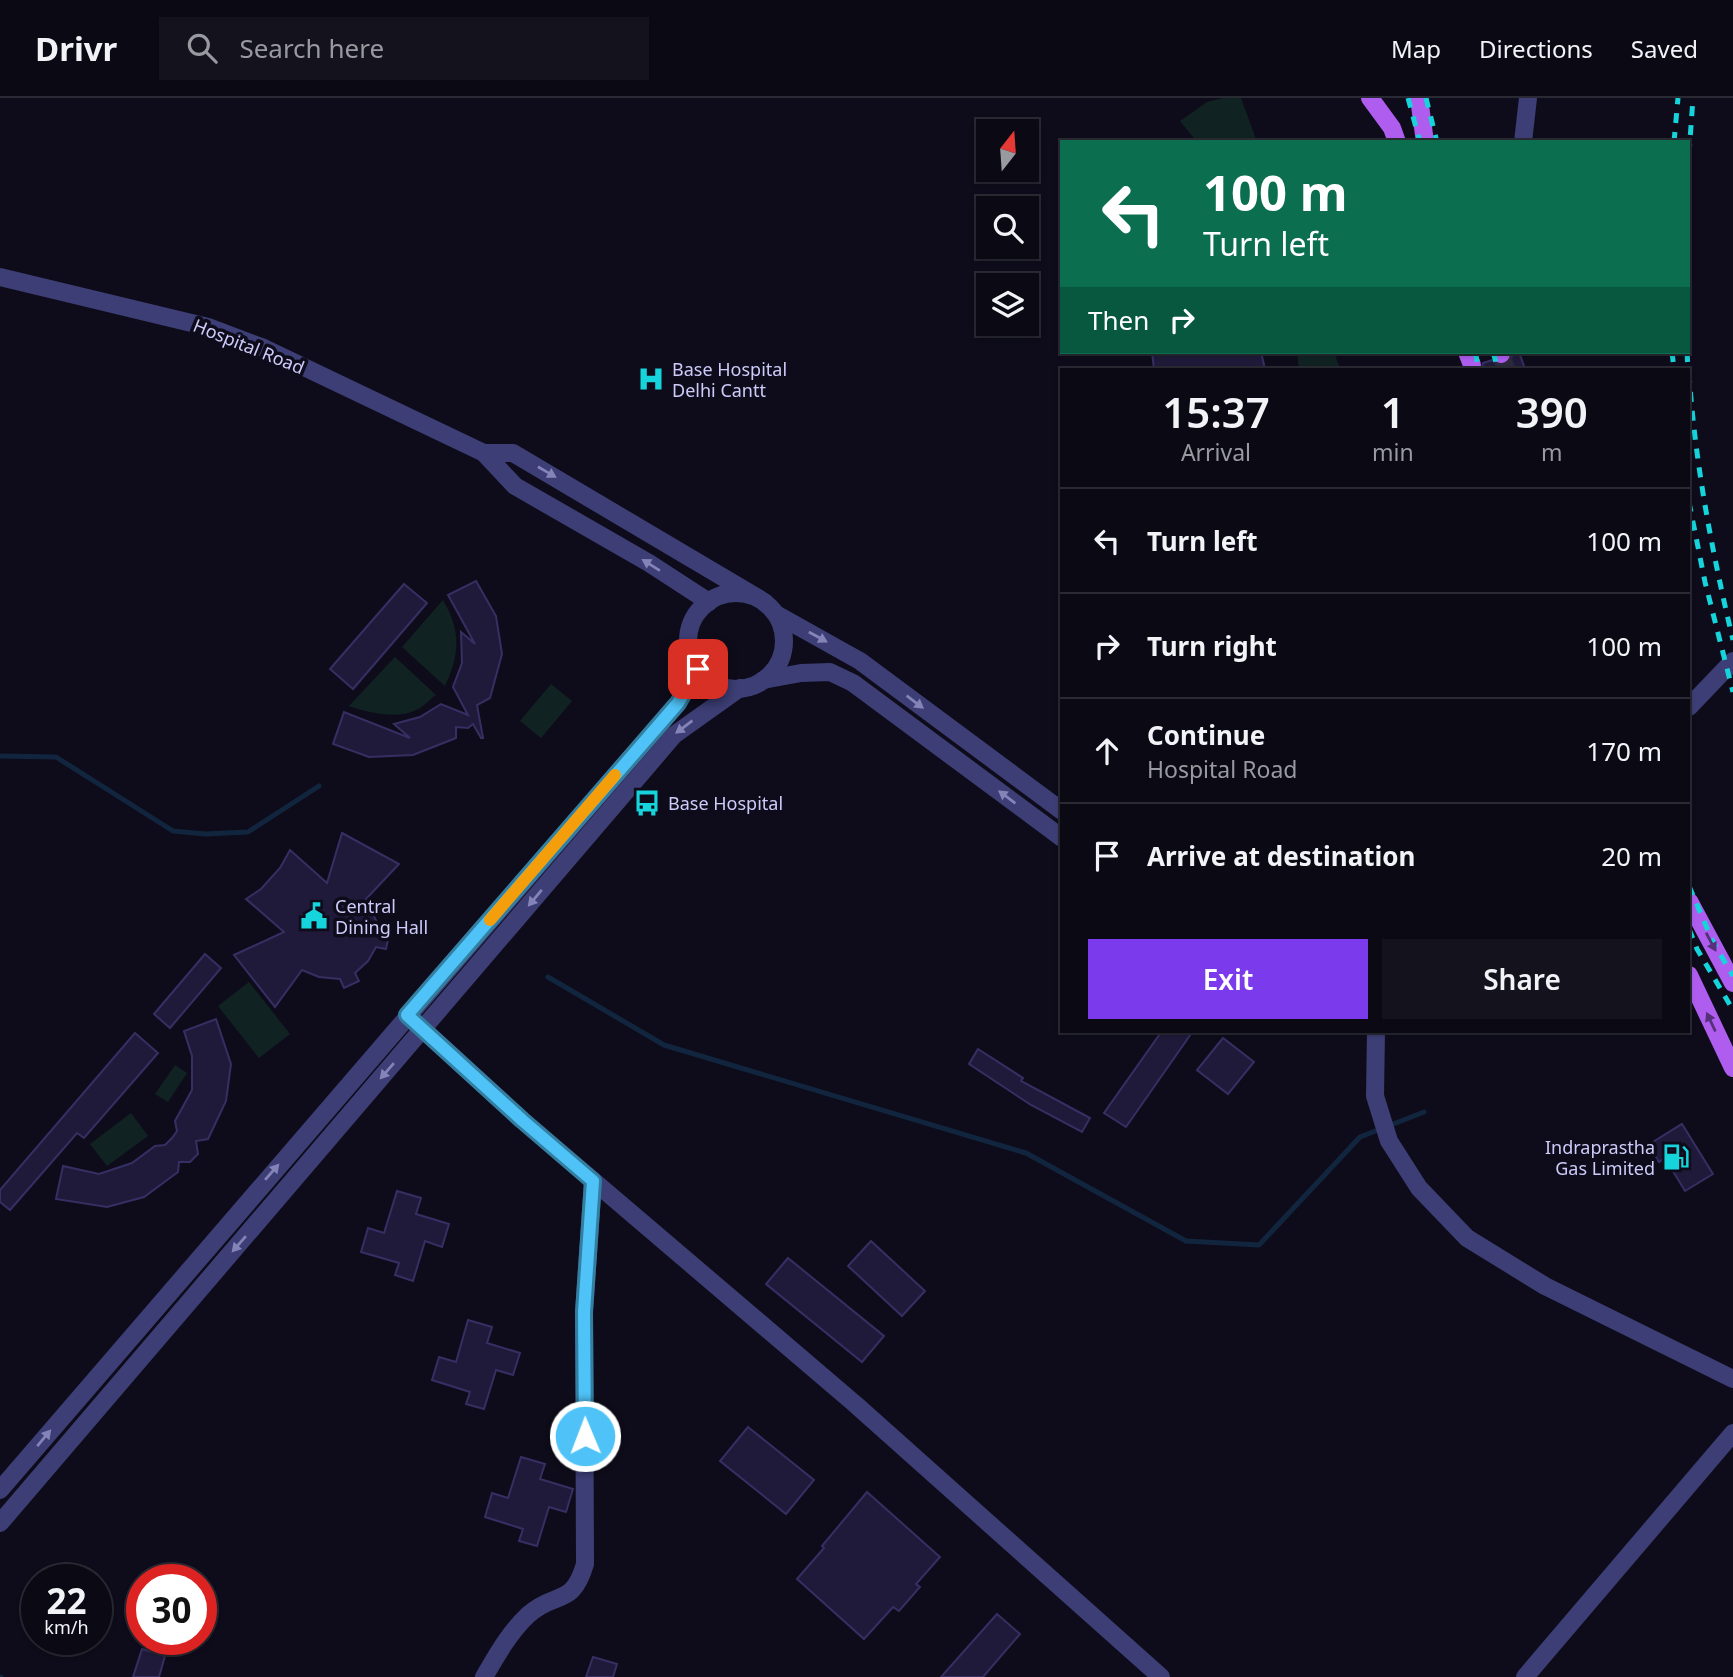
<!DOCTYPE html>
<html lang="en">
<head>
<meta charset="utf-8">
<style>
  :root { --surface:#0a0914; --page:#13121d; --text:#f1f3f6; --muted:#999aa0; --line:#2a2a34; --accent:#7c3aed }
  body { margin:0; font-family:"Noto Sans",sans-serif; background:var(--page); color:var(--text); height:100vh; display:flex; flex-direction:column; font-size:26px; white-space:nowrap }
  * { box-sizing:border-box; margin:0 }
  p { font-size:23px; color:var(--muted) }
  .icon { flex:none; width:38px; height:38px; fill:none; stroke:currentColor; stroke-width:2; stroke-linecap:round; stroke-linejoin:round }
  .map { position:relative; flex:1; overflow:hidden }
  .details { position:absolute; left:1060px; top:270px; width:630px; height:665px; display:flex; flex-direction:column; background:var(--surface); border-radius:0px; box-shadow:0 2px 5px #0004,0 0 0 2px var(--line) }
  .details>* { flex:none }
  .guide { position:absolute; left:1060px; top:42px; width:630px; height:214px; border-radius:0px; box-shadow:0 2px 5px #0004,0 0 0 2px var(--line); background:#0b6e4f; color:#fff; overflow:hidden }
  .needle { width:46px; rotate:17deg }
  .tools { position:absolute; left:976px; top:21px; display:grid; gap:14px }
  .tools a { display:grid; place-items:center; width:63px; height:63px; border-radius:0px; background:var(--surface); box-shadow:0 2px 5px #0004,0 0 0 2px var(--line); font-size:35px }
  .speed { position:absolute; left:21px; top:1466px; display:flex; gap:14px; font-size:35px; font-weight:700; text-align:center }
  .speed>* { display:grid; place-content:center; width:91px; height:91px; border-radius:50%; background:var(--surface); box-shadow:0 2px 5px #0004,0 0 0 2px var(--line); line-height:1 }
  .speed small { font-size:18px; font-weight:400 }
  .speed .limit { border:10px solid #d22; background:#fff; color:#111 }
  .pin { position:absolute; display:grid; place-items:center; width:60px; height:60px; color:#fff; margin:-30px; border-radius:14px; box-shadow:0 4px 10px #0006 }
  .me { position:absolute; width:77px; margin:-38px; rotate:359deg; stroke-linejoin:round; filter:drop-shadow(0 0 5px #0008) }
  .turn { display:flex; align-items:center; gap:24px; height:147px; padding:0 28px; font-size:32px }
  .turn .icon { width:91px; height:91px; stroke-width:2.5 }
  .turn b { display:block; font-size:49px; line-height:60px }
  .then { display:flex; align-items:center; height:66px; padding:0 28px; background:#0003; gap:14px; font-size:26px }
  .eta { display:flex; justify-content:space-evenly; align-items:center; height:119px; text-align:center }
  .eta b { font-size:42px; font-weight:600; line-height:49px }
  .button { display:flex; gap:14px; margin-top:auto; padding:14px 28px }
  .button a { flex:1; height:80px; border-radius:0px; background:var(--accent); color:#fff; font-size:28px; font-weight:600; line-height:80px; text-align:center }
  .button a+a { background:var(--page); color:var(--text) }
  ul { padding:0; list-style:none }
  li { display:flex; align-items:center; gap:21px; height:105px; padding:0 28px; border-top:2px solid var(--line) }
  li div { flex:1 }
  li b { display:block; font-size:26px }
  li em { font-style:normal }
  header { display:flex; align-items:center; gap:42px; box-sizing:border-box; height:98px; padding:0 35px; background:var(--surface); border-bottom:2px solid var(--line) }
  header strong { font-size:33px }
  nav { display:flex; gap:38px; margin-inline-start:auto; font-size:24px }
  .search { width:490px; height:63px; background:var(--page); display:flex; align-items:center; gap:18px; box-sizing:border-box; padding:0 24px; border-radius:0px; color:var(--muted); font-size:26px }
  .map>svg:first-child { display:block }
  .green { fill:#102322 }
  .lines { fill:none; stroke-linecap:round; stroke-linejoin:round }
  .stream { stroke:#11263e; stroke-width:5 }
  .building { fill:#1f1a39; stroke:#362f63; stroke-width:2 }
  .major-tunnel { stroke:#2b293c; stroke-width:18; stroke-dasharray:18 9; stroke-linecap:butt }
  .minor { stroke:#3c3e75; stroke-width:18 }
  .major { stroke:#ae5def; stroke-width:18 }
  .rail { stroke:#16d4db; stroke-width:5; stroke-dasharray:10 9; stroke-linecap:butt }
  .oneway { fill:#8484b8 }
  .oneway2 { fill:#56307a }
  .route-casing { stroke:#337fa1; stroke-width:18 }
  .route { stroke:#4fc3f7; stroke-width:12 }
  .slow { stroke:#f59e0b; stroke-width:12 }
  .labels { text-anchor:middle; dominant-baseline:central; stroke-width:7; stroke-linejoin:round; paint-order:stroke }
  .street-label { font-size:18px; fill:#cdcbfa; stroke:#0e0c1a }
  .poi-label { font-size:18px; fill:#cdcbfa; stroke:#0e0c1a; text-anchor:start }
</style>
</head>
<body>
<header>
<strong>Drivr</strong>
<div class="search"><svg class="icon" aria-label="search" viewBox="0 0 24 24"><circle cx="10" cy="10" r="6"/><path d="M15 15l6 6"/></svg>Search here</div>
<nav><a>Map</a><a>Directions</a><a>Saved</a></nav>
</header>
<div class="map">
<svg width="1733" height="1579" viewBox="0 0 1733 1579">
  <rect width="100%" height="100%" fill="#0e0c1a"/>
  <g class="green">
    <polygon points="1223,0 1241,0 1257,44 1197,44 1180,23 1207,4"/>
    <polygon points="1297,254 1334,254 1340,271 1299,271"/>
    <path d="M443,502C461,533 460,556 445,588L402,549Z"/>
    <path d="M395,559L436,597C430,601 424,608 418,611C397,622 370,615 349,608Z"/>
    <polygon points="551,586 572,603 541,640 520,623"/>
    <polygon points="249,884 290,936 259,960 218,908"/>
    <polygon points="175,967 187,975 168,1004 155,996"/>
    <polygon points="131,1015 148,1038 107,1068 90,1046"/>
  </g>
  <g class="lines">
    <g class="stream">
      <polyline points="0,658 56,659 173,733 205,736 248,734 319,688"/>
      <polyline points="548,879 664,947 1026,1055 1186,1143 1259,1147 1360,1039 1424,1014"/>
      <polyline points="0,1579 1,1579"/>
    </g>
  </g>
  <g class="building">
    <polygon points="1152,254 1261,254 1265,271 1154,271"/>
    <polygon points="1519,254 1525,271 1482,271 1483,265 1492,262 1500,267 1505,266 1511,262 1512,256"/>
    <polygon points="476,483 496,518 502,556 490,600 477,607 483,640 481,640 473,626 468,630 456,629 456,640 413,657 369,659 333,646 344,614 410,640 394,626 420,619 441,606 468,617 453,589 462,565 461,534 475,546 448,497"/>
    <polygon points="404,486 427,505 353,591 330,571"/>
    <polygon points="342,735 399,766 366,801 379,829 390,832 386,851 376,849 368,863 355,875 359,883 344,890 340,881 319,879 302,872 275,909 234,857 284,834 246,801 261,791 280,770 290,752 327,785"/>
    <polygon points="205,856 221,870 170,930 154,916"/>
    <polygon points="216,921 231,966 226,1003 208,1041 196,1043 198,1056 190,1064 179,1064 178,1074 144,1099 107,1109 56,1101 63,1068 99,1076 132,1065 155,1048 165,1047 172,1040 177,1033 175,1023 192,992 192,958 184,933"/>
    <polygon points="1162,933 1193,933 1126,1029 1104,1015"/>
    <polygon points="135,935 158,955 84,1040 77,1035 10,1112 0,1104 0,1092"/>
    <polygon points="1223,940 1254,964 1228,996 1197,972"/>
    <polygon points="978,951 1023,980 1021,983 1090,1020 1082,1034 1031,1007 969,966"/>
    <polygon points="1682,1026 1713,1076 1685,1093 1665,1060 1659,1064 1648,1047"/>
    <polygon points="397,1093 421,1100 416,1116 449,1126 442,1149 425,1143 413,1183 395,1177 399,1165 361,1154 368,1130 384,1135"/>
    <polygon points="871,1143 925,1193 902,1218 848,1168"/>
    <polygon points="788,1160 884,1238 862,1264 766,1186"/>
    <polygon points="468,1222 492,1229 487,1245 520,1255 513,1277 496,1272 484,1311 466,1306 470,1294 432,1282 439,1259 456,1264"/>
    <polygon points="748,1329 814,1382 786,1416 720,1363"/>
    <polygon points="521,1359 545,1366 540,1381 573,1391 566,1414 549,1409 537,1448 519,1443 523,1431 485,1419 492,1395 508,1400"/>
    <polygon points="867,1394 940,1459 916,1486 920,1489 899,1513 893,1509 864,1541 797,1481 824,1450 822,1448"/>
    <polygon points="997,1516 1020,1536 983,1579 941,1579"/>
    <polygon points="142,1551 165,1558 159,1579 133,1579"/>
    <polygon points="593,1559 617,1566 613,1579 586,1579"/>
  </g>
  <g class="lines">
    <polyline class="major-tunnel" points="1501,256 1506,271"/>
    <g class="minor">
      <polyline points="1523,44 1528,0"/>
      <polyline points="0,179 208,229 264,250 484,355 515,388 649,465 709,504"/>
      <polyline points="484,355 513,355 758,500"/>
      <circle cx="736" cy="543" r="48"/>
      <polyline points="776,516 860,563 1062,713"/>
      <polyline points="763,582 801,575 830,574 853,585 1062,740"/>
      <polyline points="1689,609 1733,563"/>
      <polyline points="414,923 522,1022 855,1306 1161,1579"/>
      <polyline points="1376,933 1375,998 1389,1043 1419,1090 1467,1140 1545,1188 1733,1281"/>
      <polyline points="0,1392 678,605 698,571"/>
      <polyline points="0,1425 674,637 740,590"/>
      <path d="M484,1579C497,1557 509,1535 528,1517C556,1492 572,1510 585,1466L584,1214L593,1083"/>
      <polyline points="1525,1579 1733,1335"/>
    </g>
    <g class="major">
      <polyline points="1370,0 1392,30 1397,44"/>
      <polyline points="1419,0 1425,44"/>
      <polyline points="1467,254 1472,267"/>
      <polyline points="1500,254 1501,256"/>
      <polyline points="1689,803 1733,885"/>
      <polyline points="1689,877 1733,970"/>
    </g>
    <g class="rail">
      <polyline points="1408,0 1420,44"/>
      <polyline points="1426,0 1437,44"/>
      <polyline points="1674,44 1678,0"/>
      <polyline points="1689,56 1693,0"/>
      <polyline points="1475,254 1479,271"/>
      <polyline points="1493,254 1498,271"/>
      <polyline points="1672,254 1674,271"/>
      <polyline points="1687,254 1688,271"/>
      <path d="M1689,275C1695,365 1712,454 1733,542"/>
      <polyline points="1689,404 1705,484 1733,594"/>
      <polyline points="1689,788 1713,844 1733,878"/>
      <polyline points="1689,831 1697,851 1733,912"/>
    </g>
  </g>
  <defs><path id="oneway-solid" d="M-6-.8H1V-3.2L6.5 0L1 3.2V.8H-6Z" transform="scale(1.75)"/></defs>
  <g class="oneway">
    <use href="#oneway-solid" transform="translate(547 374) rotate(30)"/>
    <use href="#oneway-solid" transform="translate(651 467) rotate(-148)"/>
    <use href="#oneway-solid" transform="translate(818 539) rotate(29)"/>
    <use href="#oneway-solid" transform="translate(915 604) rotate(37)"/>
    <use href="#oneway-solid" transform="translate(684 629) rotate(143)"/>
    <use href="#oneway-solid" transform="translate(1007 699) rotate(-143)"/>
    <use href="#oneway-solid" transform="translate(535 800) rotate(130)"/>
    <use href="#oneway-solid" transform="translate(387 973) rotate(131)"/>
    <use href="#oneway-solid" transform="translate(272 1074) rotate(-49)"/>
    <use href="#oneway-solid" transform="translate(239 1146) rotate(131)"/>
    <use href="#oneway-solid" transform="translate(44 1340) rotate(-50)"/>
  </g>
  <g class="oneway2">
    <use href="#oneway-solid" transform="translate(1711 844) rotate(62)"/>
    <use href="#oneway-solid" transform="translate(1711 924) rotate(-115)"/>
  </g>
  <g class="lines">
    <g class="route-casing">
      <polyline id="route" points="585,1338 584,1214 593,1083 522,1022 407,917 678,605 698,571"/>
    </g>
    <use href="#route" class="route"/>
    <polyline class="slow" points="490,822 615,677"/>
  </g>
  <defs>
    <g id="hospital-bare" transform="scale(2.1)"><path d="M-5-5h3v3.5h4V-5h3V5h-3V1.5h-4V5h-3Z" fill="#16d4db" stroke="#0e0c1a" stroke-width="2.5" paint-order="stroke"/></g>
    <g id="bus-bare" transform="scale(2.1)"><path d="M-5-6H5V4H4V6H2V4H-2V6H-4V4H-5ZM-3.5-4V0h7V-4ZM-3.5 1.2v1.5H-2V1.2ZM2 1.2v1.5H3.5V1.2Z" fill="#16d4db" stroke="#0e0c1a" stroke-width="2.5" paint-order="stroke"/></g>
    <g id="civic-bare" transform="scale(2.1)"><path d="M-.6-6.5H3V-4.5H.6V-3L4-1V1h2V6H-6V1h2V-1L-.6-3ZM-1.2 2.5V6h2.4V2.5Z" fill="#16d4db" stroke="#0e0c1a" stroke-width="2.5" paint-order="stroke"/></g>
    <g id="fuel-bare" transform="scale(2.1)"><path d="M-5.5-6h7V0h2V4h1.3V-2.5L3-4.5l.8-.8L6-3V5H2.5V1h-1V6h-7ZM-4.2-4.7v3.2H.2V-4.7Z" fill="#16d4db" stroke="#0e0c1a" stroke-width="2.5" paint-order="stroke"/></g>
  </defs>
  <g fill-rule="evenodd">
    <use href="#hospital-bare" x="651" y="281"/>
    <use href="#bus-bare" x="647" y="705"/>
    <use href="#civic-bare" x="314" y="818"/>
    <use href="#fuel-bare" x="1676" y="1059"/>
  </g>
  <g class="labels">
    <g class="street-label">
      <text transform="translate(249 248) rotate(22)">Hospital Road</text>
    </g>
    <g class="poi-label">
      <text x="672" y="271">Base Hospital<tspan x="672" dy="21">Delhi Cantt</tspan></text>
      <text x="668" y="705">Base Hospital</text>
      <text x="335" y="808">Central<tspan x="335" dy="21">Dining Hall</tspan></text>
      <text x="1655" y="1049" text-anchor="end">Indraprastha<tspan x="1655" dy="21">Gas Limited</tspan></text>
    </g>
  </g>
</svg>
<div class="tools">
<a><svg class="needle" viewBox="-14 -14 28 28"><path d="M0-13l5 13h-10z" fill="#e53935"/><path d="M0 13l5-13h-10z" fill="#999aa0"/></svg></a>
<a><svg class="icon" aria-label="search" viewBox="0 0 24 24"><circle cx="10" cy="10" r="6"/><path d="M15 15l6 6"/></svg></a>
<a><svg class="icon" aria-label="layers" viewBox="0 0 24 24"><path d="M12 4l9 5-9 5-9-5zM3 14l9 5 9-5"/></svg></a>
</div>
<div class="speed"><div>22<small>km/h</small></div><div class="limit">30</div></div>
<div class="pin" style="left:698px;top:571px;background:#d93025"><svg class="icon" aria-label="arrive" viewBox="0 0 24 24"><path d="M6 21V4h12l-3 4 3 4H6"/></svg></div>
<svg class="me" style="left:585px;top:1338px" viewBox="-20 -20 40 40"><circle r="17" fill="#4fc3f7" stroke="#fff" stroke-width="3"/><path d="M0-11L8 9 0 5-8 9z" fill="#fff"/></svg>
<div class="guide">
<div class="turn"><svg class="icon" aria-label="left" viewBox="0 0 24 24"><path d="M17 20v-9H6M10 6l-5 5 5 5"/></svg><div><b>100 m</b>Turn left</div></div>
<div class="then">Then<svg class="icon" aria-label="right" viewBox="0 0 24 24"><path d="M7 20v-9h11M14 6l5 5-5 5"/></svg></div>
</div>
<section class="details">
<div class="eta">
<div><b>15:37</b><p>Arrival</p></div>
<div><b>1</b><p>min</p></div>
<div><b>390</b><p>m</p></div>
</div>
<ul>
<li><svg class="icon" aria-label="left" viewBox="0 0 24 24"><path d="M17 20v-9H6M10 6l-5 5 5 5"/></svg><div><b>Turn left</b></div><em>100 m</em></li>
<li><svg class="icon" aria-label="right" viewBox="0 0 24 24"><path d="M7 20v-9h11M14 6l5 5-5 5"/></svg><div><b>Turn right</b></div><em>100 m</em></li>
<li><svg class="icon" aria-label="ahead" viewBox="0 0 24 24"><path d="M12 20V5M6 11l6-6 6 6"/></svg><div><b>Continue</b><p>Hospital Road</p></div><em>170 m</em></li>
<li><svg class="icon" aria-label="arrive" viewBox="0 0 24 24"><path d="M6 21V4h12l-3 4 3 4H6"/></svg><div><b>Arrive at destination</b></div><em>20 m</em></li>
</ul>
<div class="button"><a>Exit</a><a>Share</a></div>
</section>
</div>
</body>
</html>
